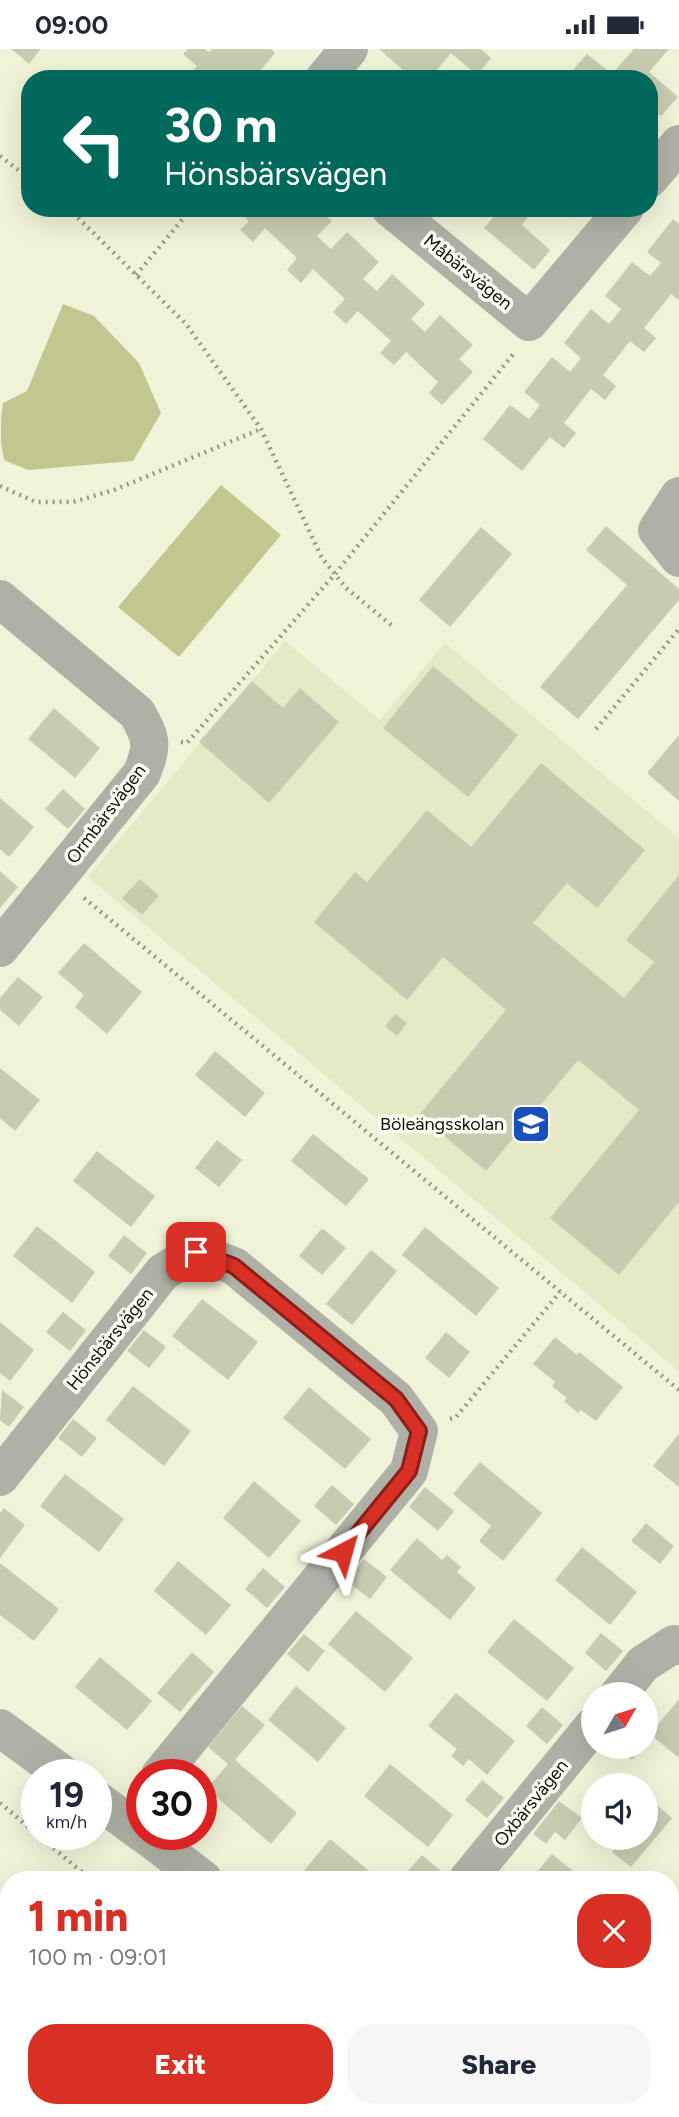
<!DOCTYPE html>
<html lang="en">
<head>
<meta charset="utf-8">
<style>
  :root { --surface:#fff; --page:#f6f6f7; --text:#1f2937; --muted:#747a83; --accent:#d93025 }
  body { margin:0; font-family:Figtree,sans-serif; background:var(--page); color:var(--text); height:100vh; display:flex; flex-direction:column; font-size:26px; white-space:nowrap }
  * { box-sizing:border-box; margin:0 }
  p { font-size:23px; color:var(--muted) }
  .icon { flex:none; width:38px; height:38px; fill:none; stroke:currentColor; stroke-width:2; stroke-linecap:round; stroke-linejoin:round }
  .map { position:relative; flex:1; overflow:hidden }
  .details { position:absolute; left:0px; top:1822px; width:679px; height:247px; display:flex; flex-direction:column; background:var(--surface); border-radius:28px 28px 0 0; box-shadow:0 7px 28px #0002 }
  .details>* { flex:none }
  .hud { position:absolute; left:21px; top:21px; width:637px; height:147px; border-radius:28px; box-shadow:0 7px 28px #0002; background:#00695c; color:#fff; overflow:hidden }
  .needle { width:46px; rotate:51deg }
  .fabs { position:absolute; left:581px; top:1633px; display:grid; gap:14px }
  .fabs a { display:grid; place-items:center; width:77px; height:77px; border-radius:50%; background:var(--surface); box-shadow:0 7px 28px #0002; font-size:35px }
  .speed { position:absolute; left:21px; top:1710px; display:flex; gap:14px; font-size:35px; font-weight:700; text-align:center }
  .speed>* { display:grid; place-content:center; width:91px; height:91px; border-radius:50%; background:var(--surface); box-shadow:0 7px 28px #0002; line-height:1 }
  .speed small { font-size:18px; font-weight:400 }
  .speed .limit { border:10px solid #d22; background:#fff; color:#111 }
  .pin { position:absolute; display:grid; place-items:center; width:60px; height:60px; color:#fff; margin:-30px; border-radius:14px; box-shadow:0 4px 10px #0006 }
  .me { position:absolute; width:77px; margin:-38px; rotate:39deg; stroke-linejoin:round; filter:drop-shadow(0 0 5px #0008) }
  .turn { display:flex; align-items:center; gap:24px; height:147px; padding:0 28px; font-size:32px }
  .turn .icon { width:91px; height:91px; stroke-width:2.5 }
  .turn b { display:block; font-size:49px; line-height:60px }
  .round { display:grid; place-items:center; flex:none; width:74px; height:74px; border-radius:28px; background:var(--page) }
  .overview { display:flex; align-items:center; justify-content:space-between; height:119px; padding:0 28px }
  h1 { font-size:42px; font-weight:800; line-height:52px; color:var(--accent) }
  .button { display:flex; gap:14px; margin-top:auto; padding:14px 28px }
  .button a { flex:1; height:80px; border-radius:28px; background:var(--accent); color:#fff; font-size:28px; font-weight:800; line-height:80px; text-align:center }
  .button a+a { background:var(--page); color:var(--text) }
  .status { display:flex; justify-content:space-between; align-items:center; height:49px; padding:0 35px; background:var(--surface); direction:ltr }
  .status svg { height:19px; fill:currentColor }
  .map>svg:first-child { display:block }
  .built { fill:#e6e9c6 }
  .green { fill:#c2c790 }
  .building { fill:#c9cbb1 }
  .lines { fill:none; stroke-linecap:round; stroke-linejoin:round }
  .path { stroke:#979884; stroke-width:4.5; stroke-dasharray:2 5; stroke-linecap:butt }
  .minor { stroke:#b0b1a6; stroke-width:38 }
  .route-casing { stroke:#8d1f18; stroke-width:18 }
  .route { stroke:#d93025; stroke-width:12 }
  .labels { text-anchor:middle; dominant-baseline:central; stroke-width:7; stroke-linejoin:round; paint-order:stroke }
  .street-label { font-size:18px; fill:#121209; stroke:#fefff4 }
  .poi-label { font-size:18px; fill:#121209; stroke:#fefff4; text-anchor:end }
</style>
</head>
<body>
<div class="status"><b>09:00</b><svg viewBox="0 0 49 12"><path d="M0 12V9h3v3zM5 12V6h3v6zM10 12V3h3v9zM15 12V0h3v12zM26 1h20v11H26zM47 4h2v5h-2z"/></svg></div>
<div class="map">
<svg width="679" height="2068" viewBox="0 0 679 2068">
  <rect width="100%" height="100%" fill="#f1f3d8"/>
  <polygon class="built" points="285,592 380,671 445,594 679,789 679,1322 88,828"/>
  <g class="green">
    <path d="M63,255L94,267L139,314L161,364L133,412L28,421L4,411C0,393 0,372 3,354L27,342Z"/>
    <polygon points="221,436 281,486 179,608 118,558"/>
  </g>
  <g class="building">
    <polygon points="11,0 41,0 29,15"/>
    <polygon points="188,0 205,0 209,3 212,0 271,0 275,4 253,30 239,30 230,21 222,30 185,30 197,17 183,5"/>
    <polygon points="379,0 481,0 491,9 477,26 451,4 429,30 395,30 403,21"/>
    <polygon points="634,0 669,0 649,23 678,48 661,67 649,57 649,30 583,30 573,21 587,5 612,25"/>
    <polygon points="235,159 318,159 332,172 317,187 331,200 347,183 379,213 363,230 377,242 392,225 425,255 411,270 425,283 440,266 473,296 459,310 473,323 442,356 429,344 438,333 406,303 394,316 380,304 391,292 358,262 346,275 333,263 345,250 313,220 301,234 287,221 297,209 265,179 253,193 240,181 249,172"/>
    <polygon points="501,159 535,159 522,176 550,201 534,221 484,179"/>
    <polygon points="564,159 585,159 576,169"/>
    <polygon points="673,170 679,175 679,251 671,245 644,279 656,289 644,303 630,292 603,326 616,337 605,351 591,340 564,374 576,384 564,399 550,388 522,422 483,390 510,356 529,370 540,356 524,343 552,308 570,323 581,309 564,294 591,260 609,275 621,260 605,247 632,213 650,227 661,214 647,203"/>
    <polygon points="606,477 679,540 679,551 578,670 540,638 627,536 586,501"/>
    <polygon points="481,478 512,505 450,578 419,551"/>
    <polygon points="433,617 518,686 468,748 383,679"/>
    <polygon points="252,632 283,659 300,639 339,673 269,754 199,693"/>
    <polygon points="54,659 100,699 75,729 28,690"/>
    <polygon points="679,686 679,752 647,724"/>
    <polygon points="541,714 645,801 597,859 567,834 533,874 624,949 654,913 626,891 679,826 679,1153 619,1226 550,1169 639,1061 578,1011 486,1122 419,1066 506,961 443,908 407,951 314,873 355,823 367,833 427,761 471,798"/>
    <polygon points="63,740 85,760 68,780 45,760"/>
    <polygon points="0,749 34,778 9,808 0,800"/>
    <polygon points="0,822 18,838 0,859"/>
    <polygon points="140,830 159,847 142,866 122,849"/>
    <polygon points="84,894 142,943 107,985 75,958 84,946 58,924"/>
    <polygon points="18,928 43,948 19,977 0,961 0,949"/>
    <polygon points="395,965 407,974 397,987 385,977"/>
    <polygon points="215,1002 265,1044 245,1068 195,1026"/>
    <polygon points="0,1019 40,1051 15,1082 0,1069"/>
    <polygon points="313,1085 369,1130 346,1157 291,1112"/>
    <polygon points="217,1091 242,1111 219,1138 195,1119"/>
    <polygon points="97,1102 155,1147 131,1178 73,1132"/>
    <polygon points="37,1177 95,1223 72,1254 13,1207"/>
    <polygon points="425,1178 499,1239 476,1267 402,1206"/>
    <polygon points="322,1179 346,1199 322,1226 299,1207"/>
    <polygon points="124,1186 147,1204 131,1225 108,1207"/>
    <polygon points="371,1201 397,1222 352,1276 326,1255"/>
    <polygon points="202,1250 258,1293 228,1331 172,1287"/>
    <polygon points="63,1263 86,1281 70,1302 46,1283"/>
    <polygon points="0,1273 34,1301 10,1332 0,1324"/>
    <polygon points="144,1281 166,1298 149,1319 127,1302"/>
    <polygon points="446,1283 470,1303 449,1329 425,1309"/>
    <polygon points="555,1288 577,1306 579,1303 623,1338 596,1372 581,1361 578,1364 564,1352 567,1349 552,1337 555,1333 533,1315"/>
    <polygon points="133,1337 191,1382 164,1417 106,1371"/>
    <polygon points="309,1338 371,1390 345,1420 283,1369"/>
    <polygon points="2,1341 24,1358 9,1378 0,1371"/>
    <polygon points="73,1370 97,1389 82,1408 58,1389"/>
    <polygon points="679,1385 679,1438 653,1417"/>
    <polygon points="480,1413 542,1464 503,1512 479,1492 491,1477 453,1445"/>
    <polygon points="65,1425 124,1470 99,1503 40,1457"/>
    <polygon points="254,1432 301,1472 269,1509 223,1469"/>
    <polygon points="332,1436 354,1455 336,1476 314,1457"/>
    <polygon points="425,1438 454,1462 438,1482 409,1458"/>
    <polygon points="4,1459 25,1476 0,1509 0,1464"/>
    <polygon points="646,1474 674,1497 660,1515 631,1492"/>
    <polygon points="417,1489 442,1511 447,1506 461,1518 457,1523 476,1539 450,1571 390,1521"/>
    <polygon points="582,1498 637,1543 610,1576 555,1531"/>
    <polygon points="364,1510 387,1528 370,1550 347,1532"/>
    <polygon points="178,1512 231,1556 206,1586 154,1542"/>
    <polygon points="0,1514 59,1560 34,1592 0,1566"/>
    <polygon points="263,1519 285,1538 267,1559 245,1540"/>
    <polygon points="356,1562 413,1609 385,1643 328,1595"/>
    <polygon points="514,1570 574,1619 547,1652 487,1603"/>
    <polygon points="601,1584 623,1602 606,1622 585,1604"/>
    <polygon points="304,1585 325,1602 308,1623 287,1605"/>
    <polygon points="192,1603 214,1623 180,1663 157,1644"/>
    <polygon points="100,1608 152,1652 127,1681 75,1638"/>
    <polygon points="296,1637 346,1679 318,1713 268,1671"/>
    <polygon points="456,1644 515,1692 487,1726 469,1710 463,1717 451,1707 457,1700 428,1677"/>
    <polygon points="679,1650 679,1709 650,1685"/>
    <polygon points="242,1657 265,1676 235,1711 297,1764 271,1795 207,1740 228,1715 208,1698"/>
    <polygon points="542,1658 563,1676 547,1695 526,1677"/>
    <polygon points="615,1698 643,1698 632,1711"/>
    <polygon points="390,1715 453,1766 428,1798 364,1747"/>
    <polygon points="617,1724 632,1736 607,1736"/>
    <polygon points="482,1731 504,1749 487,1769 465,1751"/>
    <polygon points="646,1747 672,1769 631,1818 612,1803 623,1788 646,1788"/>
    <polygon points="559,1752 582,1769 565,1791 555,1783 546,1795 533,1785"/>
    <polygon points="330,1790 379,1830 312,1830 303,1823"/>
    <polygon points="552,1805 583,1830 531,1830"/>
    <polygon points="422,1806 443,1824 438,1830 401,1830"/>
    <polygon points="670,1902 679,1909 679,1960 670,1953"/>
    <polygon points="670,1978 679,1985 679,2020 670,2031"/>
  </g>
  <g class="lines">
    <g class="path">
      <polyline points="0,107 30,130"/>
      <polyline points="68,159 186,275 261,380 322,509 346,539 395,579"/>
      <polyline points="136,226 192,159"/>
      <polyline points="0,437 36,453 73,453 114,441 261,380"/>
      <polyline points="596,680 679,580"/>
      <polyline points="181,693 187,694 335,525 515,303"/>
      <polyline points="84,849 679,1341"/>
      <polyline points="450,1370 456,1368 560,1243"/>
      <polyline points="0,1754 90,1830"/>
      <polyline points="384,2060 395,2068"/>
    </g>
    <g class="minor">
      <polyline points="324,30 349,0"/>
      <polyline points="649,130 679,95"/>
      <polyline points="390,159 529,273 625,159"/>
      <polyline points="679,447 657,481 679,509"/>
      <path d="M0,550L137,664C152,691 153,695 142,724L0,899"/>
      <polyline points="0,1428 163,1223 196,1203 234,1217 396,1350 419,1382 409,1422 160,1726"/>
      <polyline points="619,1645 643,1615 674,1595 679,1597"/>
      <polyline points="0,1679 64,1726"/>
      <polyline points="96,1750 142,1784"/>
      <polyline points="144,1785 203,1830"/>
      <polyline points="468,1830 593,1677"/>
      <polyline points="0,1878 9,1886"/>
      <polyline points="220,2060 230,2068"/>
      <polyline points="510,2060 521,2068"/>
      <polyline points="670,2068 679,2057"/>
    </g>
  </g>
  <g class="lines">
    <g class="route-casing">
      <polyline id="route" points="196,1203 234,1217 396,1350 419,1382 409,1422 343,1503"/>
    </g>
    <use href="#route" class="route"/>
  </g>
  <defs>
    <g id="school-square" transform="scale(2.0125)"><rect x="-9" y="-9" width="18" height="18" rx="4" fill="#1851bd" stroke="#fefff4"/><path d="M0-5L7-2L0 1L-7-2ZM-4 1L0 2.5L4 1V4Q0 6-4 4Z" fill="#fff"/></g>
  </defs>
  <g fill-rule="evenodd">
    <use href="#school-square" x="531" y="1075"/>
  </g>
  <g class="labels">
    <g class="street-label">
      <text transform="translate(468 223) rotate(39)">Måbärsvägen</text>
      <text transform="translate(106 765) rotate(-53)">Ormbärsvägen</text>
      <text transform="translate(110 1290) rotate(-51)">Hönsbärsvägen</text>
      <text transform="translate(531 1754) rotate(-51)">Oxbärsvägen</text>
    </g>
    <g class="poi-label">
      <text x="504" y="1075">Böleängsskolan</text>
    </g>
  </g>
</svg>
<div class="fabs">
<a><svg class="needle" viewBox="-14 -14 28 28"><path d="M0-13l5 13h-10z" fill="#e53935"/><path d="M0 13l5-13h-10z" fill="#747a83"/></svg></a>
<a><svg class="icon" aria-label="sound" viewBox="0 0 24 24"><path d="M4 9h4l5-4v14l-5-4H4zM17 9q2 3 0 6"/></svg></a>
</div>
<div class="speed"><div>19<small>km/h</small></div><div class="limit">30</div></div>
<div class="pin" style="left:196px;top:1203px;background:#d93025"><svg class="icon" aria-label="arrive" viewBox="0 0 24 24"><path d="M6 21V4h12l-3 4 3 4H6"/></svg></div>
<svg class="me" style="left:343px;top:1503px" viewBox="-20 -20 40 40"><path d="M0-17L14 15 0 8-14 15z" fill="#d93025" stroke="#fff" stroke-width="4"/></svg>
<div class="hud">
<div class="turn"><svg class="icon" aria-label="left" viewBox="0 0 24 24"><path d="M17 20v-9H6M10 6l-5 5 5 5"/></svg><div><b>30 m</b>Hönsbärsvägen</div></div>
</div>
<section class="details">
<div class="overview"><div><h1>1 min</h1><p>100 m · 09:01</p></div><a class="round" style="background:#d93025;color:#fff"><svg class="icon" aria-label="close" viewBox="0 0 24 24"><path d="M6 6l12 12M18 6L6 18"/></svg></a></div>
<div class="button"><a>Exit</a><a>Share</a></div>
</section>
</div>
</body>
</html>
